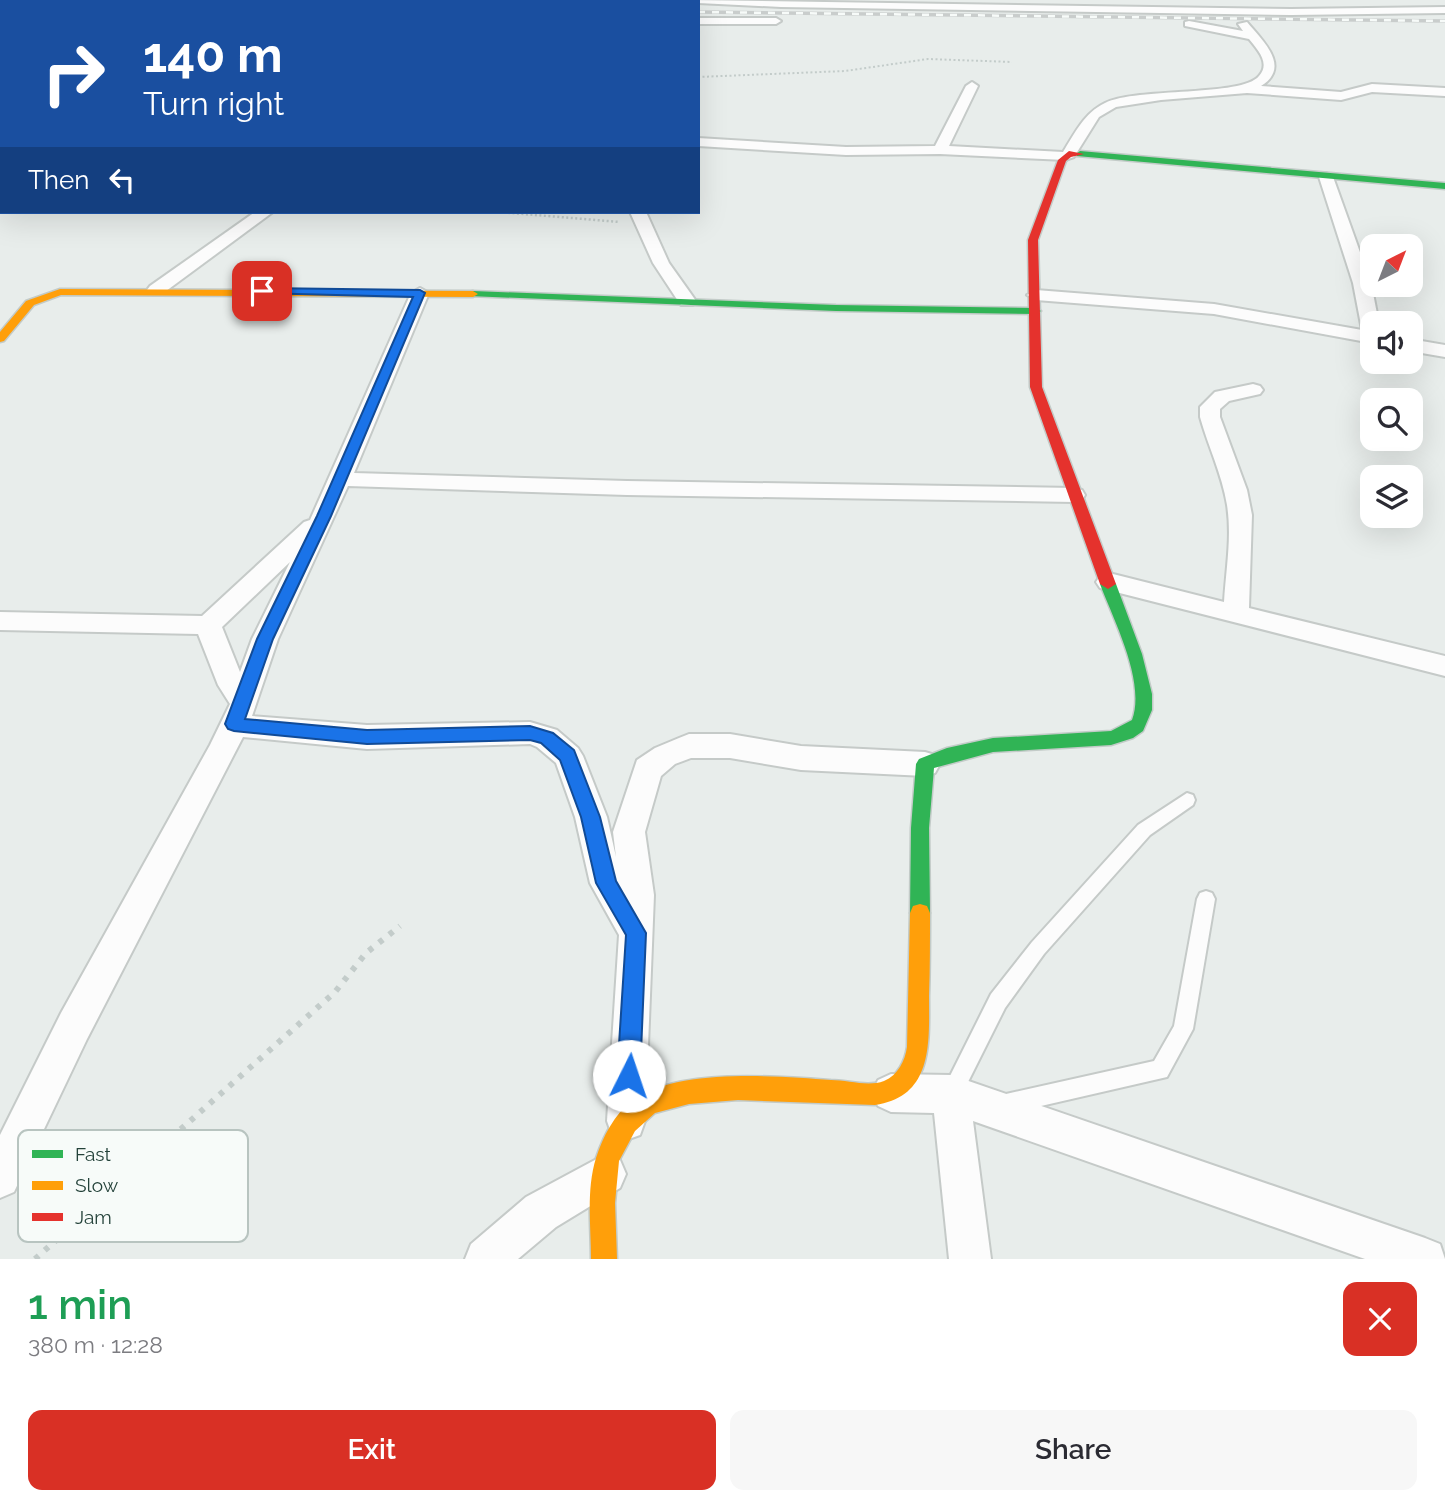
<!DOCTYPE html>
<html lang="en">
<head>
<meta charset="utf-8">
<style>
  :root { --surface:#fff; --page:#f7f7f7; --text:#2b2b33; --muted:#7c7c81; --accent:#d93025 }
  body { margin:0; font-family:Raleway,sans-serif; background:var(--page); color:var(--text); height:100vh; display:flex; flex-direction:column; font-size:26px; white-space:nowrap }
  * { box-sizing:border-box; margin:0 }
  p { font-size:23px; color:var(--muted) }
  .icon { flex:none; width:38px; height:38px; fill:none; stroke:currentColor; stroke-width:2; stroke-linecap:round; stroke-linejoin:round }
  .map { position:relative; height:1259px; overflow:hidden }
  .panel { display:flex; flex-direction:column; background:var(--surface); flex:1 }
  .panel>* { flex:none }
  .top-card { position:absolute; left:0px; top:0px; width:700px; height:214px; box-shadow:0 7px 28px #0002; background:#1a4fa0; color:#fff; overflow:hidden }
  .needle { width:46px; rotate:42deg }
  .fabs { position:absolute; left:1360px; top:234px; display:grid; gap:14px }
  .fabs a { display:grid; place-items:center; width:63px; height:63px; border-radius:14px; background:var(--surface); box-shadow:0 7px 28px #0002; font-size:35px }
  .pin { position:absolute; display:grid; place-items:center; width:60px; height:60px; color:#fff; margin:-30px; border-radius:14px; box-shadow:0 4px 10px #0006 }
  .me { position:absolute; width:77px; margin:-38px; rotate:4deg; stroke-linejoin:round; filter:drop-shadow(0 0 5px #0008) }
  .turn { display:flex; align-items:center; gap:24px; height:147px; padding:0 28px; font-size:32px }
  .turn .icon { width:91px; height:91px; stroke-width:2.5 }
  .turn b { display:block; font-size:49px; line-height:60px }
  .then { display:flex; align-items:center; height:66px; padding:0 28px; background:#0003; gap:14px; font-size:26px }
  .round { display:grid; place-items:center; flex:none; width:74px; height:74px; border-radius:14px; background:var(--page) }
  .headline { display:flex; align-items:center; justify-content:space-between; height:119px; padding:0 28px }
  h1 { font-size:42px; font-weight:600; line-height:52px; color:#1e9e55 }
  .button { display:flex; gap:14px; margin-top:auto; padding:14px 28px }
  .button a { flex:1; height:80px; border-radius:14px; background:var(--accent); color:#fff; font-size:28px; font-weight:600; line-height:80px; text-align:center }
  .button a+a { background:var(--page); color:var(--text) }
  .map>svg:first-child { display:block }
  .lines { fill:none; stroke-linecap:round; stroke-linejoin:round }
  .lane-casing { stroke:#c5cac8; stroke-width:4 }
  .street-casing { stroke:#c5cac8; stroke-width:4 }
  .fast-casing { stroke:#c3cbc8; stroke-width:3 }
  .slow-casing { stroke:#c3cbc8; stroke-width:3 }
  .jam-casing { stroke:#c3cbc8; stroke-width:3 }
  .path-far2 { stroke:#c3ccca; stroke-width:2; stroke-dasharray:2 2.5; stroke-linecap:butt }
  .path-far1 { stroke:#c3ccca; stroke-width:2.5; stroke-dasharray:2 2.5; stroke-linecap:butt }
  .path { stroke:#c3ccca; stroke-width:6; stroke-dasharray:5 8; stroke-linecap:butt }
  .lane { fill:#fcfcfc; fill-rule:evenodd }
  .street { fill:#fcfcfc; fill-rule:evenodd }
  .fast { fill:#30b455; fill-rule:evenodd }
  .slow { fill:#ff9f0a; fill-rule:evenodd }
  .jam { fill:#e5322d; fill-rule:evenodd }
  .rail-casing { stroke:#c9cdcc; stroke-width:3.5 }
  .rail { stroke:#f7fbf9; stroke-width:2.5; stroke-dasharray:7; stroke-linecap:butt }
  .route { fill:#1a73e8; stroke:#114b97; stroke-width:2 }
  .key { fill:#f7fbf9; stroke:#b8c4c0; stroke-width:2 }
  .key-label { font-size:19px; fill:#24423a }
</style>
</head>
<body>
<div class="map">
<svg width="1445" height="1259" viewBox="0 0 1445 1259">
  <rect width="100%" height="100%" fill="#e8edeb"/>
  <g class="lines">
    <g class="lane-casing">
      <g id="lane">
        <polygon points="1187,793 1193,795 1195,800 1193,805 1150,835 1044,954 1005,1008 959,1100 952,1103 945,1100 942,1093 945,1086 991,994 1032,942 1138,825"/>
        <polygon points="1206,891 1212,893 1215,899 1193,1029 1167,1077 1006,1114 999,1111 996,1104 999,1097 1006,1094 1154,1061 1174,1026 1197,899 1200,893"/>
      </g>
    </g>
    <g class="street-casing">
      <g id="street">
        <polygon points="0,0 167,0 168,2 2,3"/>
        <polygon points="223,0 325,0 326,2 224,2"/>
        <polygon points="433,0 475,0 432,2"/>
        <rect x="586" y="0" width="10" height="2"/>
        <polygon points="637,0 658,0 636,2"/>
        <polygon points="690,0 1291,9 1445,7 1445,13 1291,15 781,7 698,3"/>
        <polygon points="698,18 776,18 781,21 776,24 698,24"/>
        <path d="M1189,21L1243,31L1238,24L1247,22C1262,40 1292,67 1261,86L1341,92L1372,84L1445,88V96L1372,92L1341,100L1247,93L1161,100L1116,107L1099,117L1074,157L1065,160L940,154L846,155L698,146V138L846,147L935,146L966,86L972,82L978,86L949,146L1063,152C1075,133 1084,113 1105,103C1137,87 1242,97 1259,76C1271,63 1257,49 1249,39L1185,26V22Z"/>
        <polygon points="0,24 2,24 0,31"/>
        <rect x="0" y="64" width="2" height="8"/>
        <rect x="0" y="91" width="2" height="8"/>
        <polygon points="0,139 2,139 0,148"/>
        <rect x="0" y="169" width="2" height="8"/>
        <polygon points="1326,173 1333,177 1371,283 1379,324 1372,324 1372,343 1214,314 1036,300 1027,295 1036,290 1214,304 1362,330 1353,283 1319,177"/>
        <polygon points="255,212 273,212 162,294 150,294 147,290 150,286"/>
        <polygon points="630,212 646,212 669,263 696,301 693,305 681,305 678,301 653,263"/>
        <path d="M420,288L429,293L354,473L627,481L1074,488L1082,490L1085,495L1082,500L1074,502L627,495L348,486L278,639L252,716L367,725L530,722L557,730L578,748L583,756L607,817L616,857L613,832L637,760L655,748L679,738L689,734H730L801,746L925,752L935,755L940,764L935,773L925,776L801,770L730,758H691L675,764L661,776L645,832L654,895L645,1121L640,1135L626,1140L612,1135L607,1121L619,935L590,883L575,817L556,763L537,747L530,744L367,749L243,737L87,1039L14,1192L0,1198V1135L61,1013L210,745L230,704L218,685L198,634L0,630V612L202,616L304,522L310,520L411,293ZM290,562L252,639L240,672L222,627Z"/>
        <polygon points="1410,339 1445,345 1445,357 1410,351"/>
        <path d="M1253,384L1260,386L1263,390L1260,394L1229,401L1220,409V417L1247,490L1252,515L1249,608L1445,656V676L1100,588L1096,582L1100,576L1109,573L1224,602C1226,569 1232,537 1227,505C1222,474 1208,446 1200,417V407L1215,392Z"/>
        <polygon points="891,1074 951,1075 1425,1238 1440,1244 1445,1259 1365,1259 973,1121 991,1259 949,1259 934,1113 891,1112 878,1106 872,1093 878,1080"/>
        <polygon points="606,1154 620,1160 626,1174 620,1188 556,1227 518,1259 465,1259 471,1244 526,1197"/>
      </g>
    </g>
    <g class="fast-casing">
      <g id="fast">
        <polygon points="1080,151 1445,183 1445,189 1077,156 1076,154"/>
        <polygon points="473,291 836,305 1036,308 1041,311 1036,314 836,311 469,296 469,292"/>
        <path d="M1108,579L1116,584L1142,654L1152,694V710L1143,731L1133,738L1111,745L993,752L934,768L929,828L930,913L927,920L920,922L913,920L910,913L911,828L916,764L919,759L947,748L993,738L1111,731L1132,720C1146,682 1114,621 1100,584Z"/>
      </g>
    </g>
    <g class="slow-casing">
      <g id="slow">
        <polygon points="60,289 473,291 478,294 473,297 61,295 34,305 4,341 0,342 0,332 26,301"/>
        <path d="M920,904L927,906L930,913C930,941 930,968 929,996C929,1041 934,1097 875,1105L738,1100L689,1104L655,1113L635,1131L619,1161L615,1203L617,1259H591C591,1226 586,1190 596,1158C603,1137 614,1114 633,1100C677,1068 778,1076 831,1080C848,1080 868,1087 884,1081C898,1075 905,1061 907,1047L910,913L913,906Z"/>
      </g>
    </g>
    <g class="jam-casing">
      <polygon id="jam" points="1069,151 1084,154 1071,157 1066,161 1038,240 1042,387 1116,584 1108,589 1100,584 1030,387 1028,240 1058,160"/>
    </g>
    <polyline class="path-far2" points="698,77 845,71 928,59 1012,62"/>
    <polyline class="path-far1" points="499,212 620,222"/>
    <polyline class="path" points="35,1259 335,992 366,953 400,926"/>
    <use href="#lane" class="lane"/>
    <use href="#street" class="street"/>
    <use href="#fast" class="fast"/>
    <use href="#slow" class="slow"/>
    <use href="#jam" class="jam"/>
    <g class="rail-casing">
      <polyline id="rail" points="698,12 1445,21"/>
    </g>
    <use href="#rail" class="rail"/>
  </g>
  <polygon class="route" points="262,288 420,290 425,293 331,516 273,639 245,719 367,730 530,726 553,733 574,750 600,817 616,881 646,933 640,1076 637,1084 629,1087 621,1084 617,1076 626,935 596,883 581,817 560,760 541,743 530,740 367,744 234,731 228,729 225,724 257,639 317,516 413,297 258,293 258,289"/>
  <rect x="18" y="1130" width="230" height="112" rx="10" class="key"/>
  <rect x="32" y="1150" width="31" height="8" fill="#30b455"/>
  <rect x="32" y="1181" width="31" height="9" fill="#ff9f0a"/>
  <rect x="32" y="1213" width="31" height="8" fill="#e5322d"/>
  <g class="key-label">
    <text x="75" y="1161">Fast</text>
    <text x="75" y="1192">Slow</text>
    <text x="75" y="1224">Jam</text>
  </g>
</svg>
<div class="fabs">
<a><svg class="needle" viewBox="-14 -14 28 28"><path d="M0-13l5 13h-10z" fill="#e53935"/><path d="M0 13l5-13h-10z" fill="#7c7c81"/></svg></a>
<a><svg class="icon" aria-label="sound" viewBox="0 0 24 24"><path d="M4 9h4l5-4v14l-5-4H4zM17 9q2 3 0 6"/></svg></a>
<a><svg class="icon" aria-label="search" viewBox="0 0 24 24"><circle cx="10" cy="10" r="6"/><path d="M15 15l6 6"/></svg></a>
<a><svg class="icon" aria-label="layers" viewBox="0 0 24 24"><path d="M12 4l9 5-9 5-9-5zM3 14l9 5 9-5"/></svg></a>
</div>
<div class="pin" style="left:262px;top:291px;background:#d93025"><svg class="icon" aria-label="arrive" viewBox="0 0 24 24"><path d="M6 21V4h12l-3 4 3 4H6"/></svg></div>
<svg class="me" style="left:629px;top:1076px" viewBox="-20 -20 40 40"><circle r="19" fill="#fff"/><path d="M0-13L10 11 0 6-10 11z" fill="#1a73e8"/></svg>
<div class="top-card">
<div class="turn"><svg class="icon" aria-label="right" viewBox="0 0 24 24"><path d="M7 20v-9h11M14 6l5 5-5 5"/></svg><div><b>140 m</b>Turn right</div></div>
<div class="then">Then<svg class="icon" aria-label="left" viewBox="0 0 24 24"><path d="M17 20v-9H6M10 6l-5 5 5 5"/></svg></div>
</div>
</div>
<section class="panel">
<div class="headline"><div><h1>1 min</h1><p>380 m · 12:28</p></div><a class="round" style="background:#d93025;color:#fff"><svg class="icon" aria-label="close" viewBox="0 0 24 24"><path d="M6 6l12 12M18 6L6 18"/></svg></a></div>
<div class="button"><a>Exit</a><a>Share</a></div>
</section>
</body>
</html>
